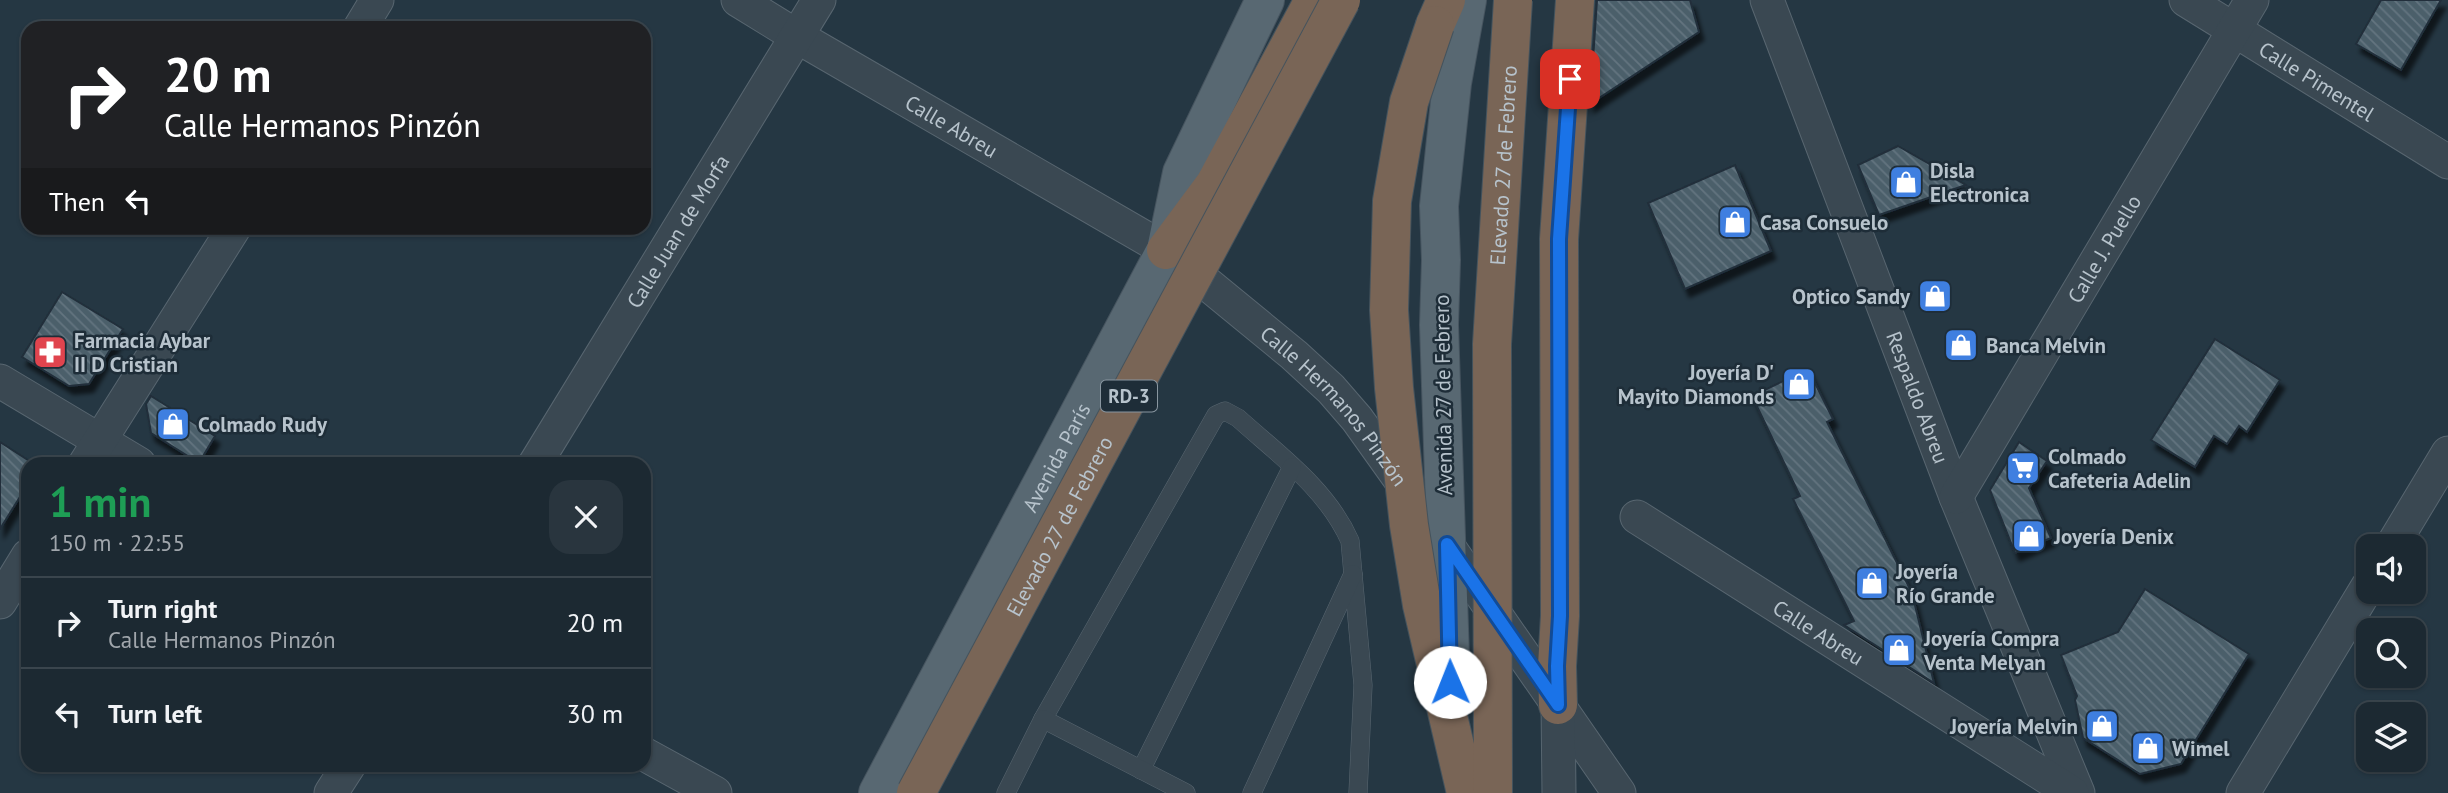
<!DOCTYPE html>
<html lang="en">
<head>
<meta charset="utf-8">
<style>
  :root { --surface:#1c2932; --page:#29353e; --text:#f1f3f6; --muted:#a0a6ac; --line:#3a454d }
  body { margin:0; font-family:"PT Sans",sans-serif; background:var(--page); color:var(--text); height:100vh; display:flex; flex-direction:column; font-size:26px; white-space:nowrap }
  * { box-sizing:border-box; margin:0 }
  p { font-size:23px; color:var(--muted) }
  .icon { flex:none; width:38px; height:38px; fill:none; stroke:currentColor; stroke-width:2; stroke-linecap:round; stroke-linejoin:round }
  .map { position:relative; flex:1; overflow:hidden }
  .sheet { position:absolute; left:21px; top:457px; width:630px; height:315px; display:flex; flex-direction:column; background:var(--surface); border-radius:21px; box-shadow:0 2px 5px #0004,0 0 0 2px var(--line) }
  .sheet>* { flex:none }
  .top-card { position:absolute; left:21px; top:21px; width:630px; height:214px; border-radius:21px; box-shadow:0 2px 5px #0004,0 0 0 2px var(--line); background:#202124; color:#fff; overflow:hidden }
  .buttons { position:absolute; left:2356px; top:534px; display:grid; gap:14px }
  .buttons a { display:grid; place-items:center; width:70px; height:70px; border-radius:14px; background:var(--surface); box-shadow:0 2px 5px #0004,0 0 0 2px var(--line); font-size:35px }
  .pin { position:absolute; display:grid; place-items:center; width:60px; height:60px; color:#fff; margin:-30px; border-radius:14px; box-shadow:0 4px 10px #0006 }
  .me { position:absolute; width:77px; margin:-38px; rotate:359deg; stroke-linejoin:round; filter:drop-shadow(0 0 5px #0008) }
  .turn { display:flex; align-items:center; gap:24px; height:147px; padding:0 28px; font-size:32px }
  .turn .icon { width:91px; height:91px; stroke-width:2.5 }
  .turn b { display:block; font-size:49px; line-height:60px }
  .then { display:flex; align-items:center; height:66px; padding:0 28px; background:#0003; gap:14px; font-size:26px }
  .round { display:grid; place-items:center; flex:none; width:74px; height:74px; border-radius:21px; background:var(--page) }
  .headline { display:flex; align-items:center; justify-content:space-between; height:119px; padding:0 28px }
  h1 { font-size:42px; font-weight:700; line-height:52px; color:#1e9e55 }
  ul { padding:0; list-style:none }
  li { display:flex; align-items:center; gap:21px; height:91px; padding:0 28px; border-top:2px solid var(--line) }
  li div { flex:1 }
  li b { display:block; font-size:26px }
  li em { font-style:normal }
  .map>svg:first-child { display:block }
  .building { fill:url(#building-back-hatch); stroke:#202f3a; stroke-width:2; filter:url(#shadow) }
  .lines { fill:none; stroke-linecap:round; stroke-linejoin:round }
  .service-casing { stroke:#586670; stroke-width:19 }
  .minor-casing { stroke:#586670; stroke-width:35 }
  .primary-casing { stroke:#46545f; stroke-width:40 }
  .motorway-casing { stroke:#44535d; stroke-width:40 }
  .service { stroke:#3a4852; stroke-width:18 }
  .minor { stroke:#3a4852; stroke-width:33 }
  .primary { stroke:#586872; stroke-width:38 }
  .motorway { stroke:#796556; stroke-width:38 }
  .motorway-bridge-casing { stroke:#44535d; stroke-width:40; stroke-linecap:butt }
  .motorway-bridge { stroke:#796556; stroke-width:38 }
  .route-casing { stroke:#114b97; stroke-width:18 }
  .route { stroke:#1a73e8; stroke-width:12 }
  .labels { text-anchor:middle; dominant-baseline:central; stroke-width:5; stroke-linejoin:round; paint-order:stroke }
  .shield { fill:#1e2d38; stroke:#8996a0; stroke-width:2 }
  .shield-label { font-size:19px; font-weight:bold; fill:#b7c3cc }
  .street-label { font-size:21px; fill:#b7c3cc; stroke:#1e2d38 }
  .poi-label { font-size:21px; font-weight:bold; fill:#b7c3cc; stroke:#1e2d38; text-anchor:start }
</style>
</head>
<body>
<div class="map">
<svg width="2448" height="793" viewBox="0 0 2448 793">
  <defs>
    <pattern id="building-back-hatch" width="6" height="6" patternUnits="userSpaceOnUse" patternTransform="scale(1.75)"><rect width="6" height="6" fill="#4b5f6b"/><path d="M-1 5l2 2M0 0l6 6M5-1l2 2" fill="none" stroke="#63747f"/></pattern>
    <filter id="shadow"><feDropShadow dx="4.5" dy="8" stdDeviation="2" flood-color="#0009"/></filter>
  </defs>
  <rect width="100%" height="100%" fill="#253743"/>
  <g class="building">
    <polygon points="1597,0 1690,0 1699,32 1590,104"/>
    <polygon points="2381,0 2441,0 2401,70 2356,44"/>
    <polygon points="1898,146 1966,185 1879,215 1858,165"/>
    <polygon points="1735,165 1771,251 1685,289 1648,203"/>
    <polygon points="62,292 123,329 89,384 69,386 22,357"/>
    <polygon points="2215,339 2280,380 2247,432 2239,426 2227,444 2214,436 2195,467 2151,440"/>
    <polygon points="1808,369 1833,419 1827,422 1912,593 1934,683 1844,625 1854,621 1793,499 1800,496 1752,396"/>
    <polygon points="151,396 215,436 199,463 151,433 146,404"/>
    <polygon points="0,442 34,464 28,464 28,484 0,529"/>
    <polygon points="2019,442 2047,461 2029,488 2051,538 2015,553 1990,490"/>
    <polygon points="2145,589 2249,654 2181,764 2140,774 2083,738 2075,700 2077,696 2061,655 2118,632"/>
  </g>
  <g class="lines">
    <g class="service-casing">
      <g id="service">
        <path d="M1043,719L1216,415L1225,411L1238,418C1279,455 1327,489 1350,541L1363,685L1358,793"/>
        <polyline points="1141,770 1292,467"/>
        <polyline points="1006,793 1043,719 1186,793"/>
        <polyline points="1252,793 1353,574"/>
      </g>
    </g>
    <g class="minor-casing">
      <g id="minor">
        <path id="s1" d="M738,0L798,37L1166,250L1294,355L1331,389L1357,419L1407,489"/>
        <path id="s2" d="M1767,0L1956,497L2078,793"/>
        <path id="s3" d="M2186,0L2448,162"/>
        <polyline points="360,28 377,0"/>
        <polyline points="0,381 139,464"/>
        <polyline points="85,464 234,228"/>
        <path id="s4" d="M535,464L819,0"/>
        <path id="s5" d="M1956,497L2252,0"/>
        <path id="s6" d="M1637,517L2072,793"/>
        <polyline points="1441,536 1619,793"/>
        <polyline points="2392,546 2448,453"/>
        <polyline points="0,602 28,556"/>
        <polyline points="1558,705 1559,793"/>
        <polyline points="644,754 715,793"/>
        <polyline points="331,793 349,765"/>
        <polyline points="2243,793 2368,586"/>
      </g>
    </g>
    <g class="primary-casing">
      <g id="primary">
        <polyline points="1451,689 1439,325 1441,260 1439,206 1452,83 1467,0"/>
        <path id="s7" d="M878,793L1166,250L1182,173L1265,0"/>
      </g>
    </g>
    <g class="motorway-casing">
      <g id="motorway">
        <polyline points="1435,25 1446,0"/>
        <polyline points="1166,250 1215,184 1314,0"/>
        <polyline points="1558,705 1557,666 1560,616 1559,239 1575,0"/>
      </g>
    </g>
    <use href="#service" class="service"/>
    <use href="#minor" class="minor"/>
    <use href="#primary" class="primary"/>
    <use href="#motorway" class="motorway"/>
    <g class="motorway-bridge-casing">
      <g id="motorway-bridge">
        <polyline points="1435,25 1409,102 1392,201 1389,310 1394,388 1409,525 1422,605 1466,793"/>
        <path id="s8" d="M916,793L1341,0"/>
        <path id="s9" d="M1493,793L1492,344L1513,0"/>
      </g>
    </g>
    <use href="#motorway-bridge" class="motorway-bridge"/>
  </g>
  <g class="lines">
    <g class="route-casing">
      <polyline id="route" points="1450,682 1447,544 1558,705 1557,666 1560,616 1559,239 1570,79"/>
    </g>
    <use href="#route" class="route"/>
  </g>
  <defs>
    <g id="shop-square" transform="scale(1.75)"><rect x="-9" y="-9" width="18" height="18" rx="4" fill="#3f7fe0" stroke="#1e2d38"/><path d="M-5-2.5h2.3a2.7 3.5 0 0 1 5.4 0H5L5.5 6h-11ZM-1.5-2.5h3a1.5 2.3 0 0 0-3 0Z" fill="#fff"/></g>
    <g id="pharmacy-square" transform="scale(1.75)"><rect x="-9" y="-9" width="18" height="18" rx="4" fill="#e0444e" stroke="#1e2d38"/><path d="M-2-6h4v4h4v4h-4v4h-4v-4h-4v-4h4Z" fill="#fff"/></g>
    <g id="supermarket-square" transform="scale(1.75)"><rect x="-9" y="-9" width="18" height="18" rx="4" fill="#3f7fe0" stroke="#1e2d38"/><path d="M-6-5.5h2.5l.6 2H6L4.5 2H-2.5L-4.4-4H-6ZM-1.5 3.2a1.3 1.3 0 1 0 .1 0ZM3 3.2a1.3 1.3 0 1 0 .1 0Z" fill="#fff"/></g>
  </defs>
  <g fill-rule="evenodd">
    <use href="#shop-square" x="1906" y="182"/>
    <use href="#shop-square" x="1735" y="222"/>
    <use href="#shop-square" x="1935" y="296"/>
    <use href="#shop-square" x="1961" y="345"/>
    <use href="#pharmacy-square" x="50" y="352"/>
    <use href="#shop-square" x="1799" y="384"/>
    <use href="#shop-square" x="173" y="424"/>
    <use href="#supermarket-square" x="2023" y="468"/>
    <use href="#shop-square" x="2029" y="536"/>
    <use href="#shop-square" x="1872" y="583"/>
    <use href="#shop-square" x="1899" y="650"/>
    <use href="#shop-square" x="2102" y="726"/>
    <use href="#shop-square" x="2148" y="748"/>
  </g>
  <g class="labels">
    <rect class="shield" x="1101" y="380.5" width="56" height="31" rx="5"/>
    <g class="shield-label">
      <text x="1129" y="396">RD-3</text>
    </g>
    <g class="street-label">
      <text stroke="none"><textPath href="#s3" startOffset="154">Calle Pimentel</textPath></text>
      <text stroke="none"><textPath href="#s1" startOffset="248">Calle Abreu</textPath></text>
      <text stroke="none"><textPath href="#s9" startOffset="628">Elevado 27 de Febrero</textPath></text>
      <text stroke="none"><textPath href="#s4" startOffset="273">Calle Juan de Morfa</textPath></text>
      <text stroke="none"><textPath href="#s5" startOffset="289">Calle J. Puello</textPath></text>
      <text transform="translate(1443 395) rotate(-91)">Avenida 27 de Febrero</text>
      <text stroke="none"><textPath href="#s2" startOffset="425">Respaldo Abreu</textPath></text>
      <text stroke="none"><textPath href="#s1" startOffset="726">Calle Hermanos Pinzón</textPath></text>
      <text stroke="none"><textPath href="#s7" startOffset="380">Avenida París</textPath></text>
      <text stroke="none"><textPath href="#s8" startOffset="303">Elevado 27 de Febrero</textPath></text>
      <text stroke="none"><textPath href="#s6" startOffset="215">Calle Abreu</textPath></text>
    </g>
    <g class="poi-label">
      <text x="1930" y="170">Disla<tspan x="1930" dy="24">Electronica</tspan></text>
      <text x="1760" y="222">Casa Consuelo</text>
      <text x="1910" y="296" text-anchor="end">Optico Sandy</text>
      <text x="74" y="340">Farmacia Aybar<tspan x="74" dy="24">II D Cristian</tspan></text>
      <text x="1986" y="345">Banca Melvin</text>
      <text x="1774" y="372" text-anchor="end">Joyería D'<tspan x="1774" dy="24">Mayito Diamonds</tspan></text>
      <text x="198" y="424">Colmado Rudy</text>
      <text x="2048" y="456">Colmado<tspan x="2048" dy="24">Cafeteria Adelin</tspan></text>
      <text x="2054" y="536">Joyería Denix</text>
      <text x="1896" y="571">Joyería<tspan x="1896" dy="24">Río Grande</tspan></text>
      <text x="1924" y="638">Joyería Compra<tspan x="1924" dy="24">Venta Melyan</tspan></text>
      <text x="2078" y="726" text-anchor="end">Joyería Melvin</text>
      <text x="2172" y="748">Wimel</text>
    </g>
  </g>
</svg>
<div class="buttons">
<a><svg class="icon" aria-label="sound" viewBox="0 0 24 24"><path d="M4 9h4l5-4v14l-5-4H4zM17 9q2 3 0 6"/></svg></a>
<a><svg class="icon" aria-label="search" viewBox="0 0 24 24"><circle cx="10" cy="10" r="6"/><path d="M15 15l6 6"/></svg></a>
<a><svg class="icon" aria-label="layers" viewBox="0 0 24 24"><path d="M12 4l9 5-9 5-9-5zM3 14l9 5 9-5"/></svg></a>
</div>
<div class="pin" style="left:1570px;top:79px;background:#d93025"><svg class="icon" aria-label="arrive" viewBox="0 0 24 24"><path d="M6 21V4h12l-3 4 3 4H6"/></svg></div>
<svg class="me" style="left:1450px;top:682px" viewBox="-20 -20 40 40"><circle r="19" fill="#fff"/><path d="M0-13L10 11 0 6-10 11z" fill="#1a73e8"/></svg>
<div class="top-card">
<div class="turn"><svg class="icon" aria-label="right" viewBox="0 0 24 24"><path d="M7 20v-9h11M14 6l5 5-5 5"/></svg><div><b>20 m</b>Calle Hermanos Pinzón</div></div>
<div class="then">Then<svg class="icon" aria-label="left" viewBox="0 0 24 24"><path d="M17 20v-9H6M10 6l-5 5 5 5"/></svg></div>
</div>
<section class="sheet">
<div class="headline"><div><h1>1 min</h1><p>150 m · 22:55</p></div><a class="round"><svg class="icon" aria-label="close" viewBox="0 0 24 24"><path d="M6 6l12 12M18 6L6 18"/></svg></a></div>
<ul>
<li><svg class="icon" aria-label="right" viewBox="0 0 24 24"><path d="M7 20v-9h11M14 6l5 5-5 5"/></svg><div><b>Turn right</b><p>Calle Hermanos Pinzón</p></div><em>20 m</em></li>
<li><svg class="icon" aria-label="left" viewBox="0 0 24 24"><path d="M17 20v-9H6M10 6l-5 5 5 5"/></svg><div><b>Turn left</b></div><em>30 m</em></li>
</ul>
</section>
</div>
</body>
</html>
